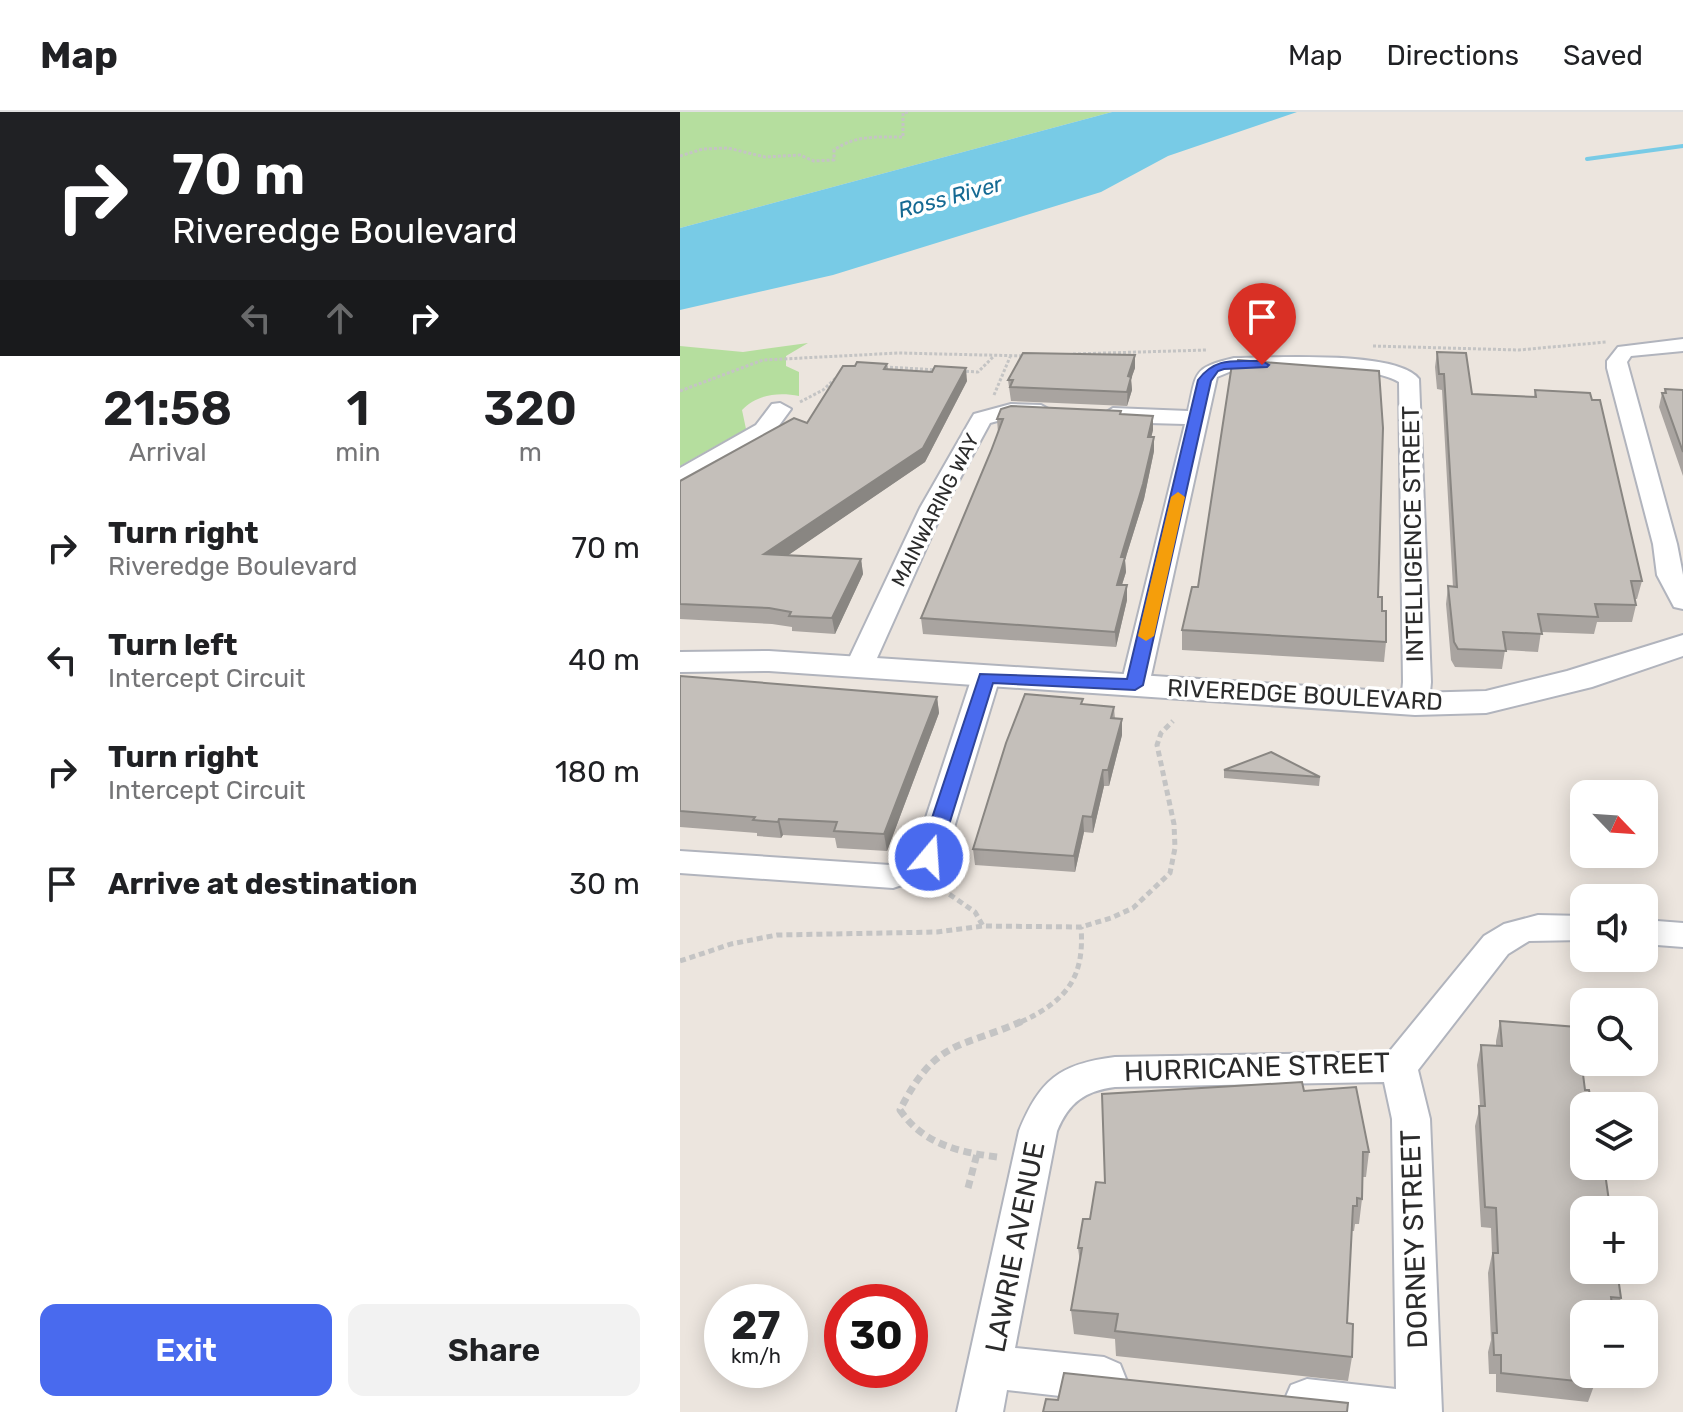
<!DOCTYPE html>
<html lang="en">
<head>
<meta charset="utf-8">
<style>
  :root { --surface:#fff; --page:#f2f2f2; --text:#202124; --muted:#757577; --line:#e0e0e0; --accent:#496aee }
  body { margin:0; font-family:Rubik,sans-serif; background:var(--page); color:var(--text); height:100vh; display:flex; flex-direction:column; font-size:30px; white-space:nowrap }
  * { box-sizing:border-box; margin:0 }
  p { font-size:26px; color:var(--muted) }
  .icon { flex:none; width:44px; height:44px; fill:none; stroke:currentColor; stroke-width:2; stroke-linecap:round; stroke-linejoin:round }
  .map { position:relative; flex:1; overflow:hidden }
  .side { display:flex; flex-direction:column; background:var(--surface); width:680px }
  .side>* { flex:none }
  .banner { background:#202124; color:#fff; overflow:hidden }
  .needle { width:52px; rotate:115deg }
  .tools { position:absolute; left:890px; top:668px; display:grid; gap:16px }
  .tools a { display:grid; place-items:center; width:88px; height:88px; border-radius:16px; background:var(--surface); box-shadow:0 4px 20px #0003; font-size:40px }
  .speed { position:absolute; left:24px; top:1172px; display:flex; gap:16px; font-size:40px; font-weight:700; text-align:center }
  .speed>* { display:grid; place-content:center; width:104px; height:104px; border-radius:50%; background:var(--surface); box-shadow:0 4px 20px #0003; line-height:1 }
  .speed small { font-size:20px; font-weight:400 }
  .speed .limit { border:12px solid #d22; background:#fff; color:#111 }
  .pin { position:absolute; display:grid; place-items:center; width:68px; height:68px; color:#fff; margin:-82px -34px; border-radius:50% 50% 50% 0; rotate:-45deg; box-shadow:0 0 8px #0007 }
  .pin .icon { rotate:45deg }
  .me { position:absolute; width:88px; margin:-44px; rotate:18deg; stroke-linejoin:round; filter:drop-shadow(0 0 6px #0008) }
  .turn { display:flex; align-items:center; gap:28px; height:168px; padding:0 40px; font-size:36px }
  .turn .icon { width:104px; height:104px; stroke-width:2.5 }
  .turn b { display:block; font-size:56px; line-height:68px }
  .lanes { display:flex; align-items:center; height:76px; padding:0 40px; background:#0003; justify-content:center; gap:40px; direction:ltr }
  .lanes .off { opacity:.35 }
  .eta { display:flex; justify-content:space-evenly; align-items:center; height:136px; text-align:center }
  .eta b { font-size:48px; font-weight:600; line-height:56px }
  .primary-button { display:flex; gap:16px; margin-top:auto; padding:16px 40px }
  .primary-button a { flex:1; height:92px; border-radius:16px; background:var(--accent); color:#fff; font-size:32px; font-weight:600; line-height:92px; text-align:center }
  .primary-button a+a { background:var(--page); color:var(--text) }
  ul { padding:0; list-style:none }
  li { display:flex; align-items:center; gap:24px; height:112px; padding:0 40px }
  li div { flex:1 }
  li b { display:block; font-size:30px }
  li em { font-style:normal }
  header { display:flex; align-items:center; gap:48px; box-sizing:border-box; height:112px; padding:0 40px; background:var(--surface); border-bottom:2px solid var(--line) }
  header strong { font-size:38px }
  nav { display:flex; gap:44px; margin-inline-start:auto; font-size:28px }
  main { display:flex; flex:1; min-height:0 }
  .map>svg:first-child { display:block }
  .green { fill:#b5de9e }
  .water { fill:#78cbe6 }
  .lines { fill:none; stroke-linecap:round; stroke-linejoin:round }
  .stream { stroke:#78cbe6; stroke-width:4 }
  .minor-casing { stroke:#b1b4bd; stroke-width:4 }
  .tertiary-casing { stroke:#b1b4bd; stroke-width:4 }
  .path-far2 { stroke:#c4c4c4; stroke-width:3; stroke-dasharray:3 2; stroke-linecap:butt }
  .path-far1 { stroke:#c4c4c4; stroke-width:5; stroke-dasharray:6 4; stroke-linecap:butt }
  .path { stroke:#c4c4c4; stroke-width:7; stroke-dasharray:8 5; stroke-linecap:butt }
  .minor { fill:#fff; fill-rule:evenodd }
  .tertiary { fill:#fff; fill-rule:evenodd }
  .wall { fill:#a9a4a0 }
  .shaded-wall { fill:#898682 }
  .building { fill:#c4bfba; stroke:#898682; stroke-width:2 }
  .route { fill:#496aee; stroke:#2f459b; stroke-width:2 }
  .slow { fill:#f59e0b }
  .labels { text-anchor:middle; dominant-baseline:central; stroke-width:7; stroke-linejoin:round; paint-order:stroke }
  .far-street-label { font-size:20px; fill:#2b2b2b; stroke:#fff }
  .far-water-label { font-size:22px; font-style:italic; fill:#166a93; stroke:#fff }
  .street-label { font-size:24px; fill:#2b2b2b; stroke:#fff }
  .near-street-label { font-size:28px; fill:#2b2b2b; stroke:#fff }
</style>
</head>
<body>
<header>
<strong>Map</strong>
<nav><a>Map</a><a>Directions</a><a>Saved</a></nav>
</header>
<main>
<section class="side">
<div class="banner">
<div class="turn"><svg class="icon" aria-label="right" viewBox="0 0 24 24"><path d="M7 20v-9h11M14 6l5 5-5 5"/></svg><div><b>70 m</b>Riveredge Boulevard</div></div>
<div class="lanes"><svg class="icon off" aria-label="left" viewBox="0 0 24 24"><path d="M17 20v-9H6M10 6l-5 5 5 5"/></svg><svg class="icon off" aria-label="ahead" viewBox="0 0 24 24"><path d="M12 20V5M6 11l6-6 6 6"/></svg><svg class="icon" aria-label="right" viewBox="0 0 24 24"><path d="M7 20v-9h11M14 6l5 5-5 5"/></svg></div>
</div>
<div class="eta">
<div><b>21:58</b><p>Arrival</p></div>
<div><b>1</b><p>min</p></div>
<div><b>320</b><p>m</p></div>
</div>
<ul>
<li><svg class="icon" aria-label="right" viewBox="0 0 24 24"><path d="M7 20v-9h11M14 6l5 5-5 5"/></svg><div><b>Turn right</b><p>Riveredge Boulevard</p></div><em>70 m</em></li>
<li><svg class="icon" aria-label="left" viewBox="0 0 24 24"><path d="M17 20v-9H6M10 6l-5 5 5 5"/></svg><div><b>Turn left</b><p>Intercept Circuit</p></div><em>40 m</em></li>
<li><svg class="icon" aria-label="right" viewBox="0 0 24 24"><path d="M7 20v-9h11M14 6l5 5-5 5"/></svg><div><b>Turn right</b><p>Intercept Circuit</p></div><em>180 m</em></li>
<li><svg class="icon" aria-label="arrive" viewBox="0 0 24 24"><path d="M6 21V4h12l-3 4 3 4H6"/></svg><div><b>Arrive at destination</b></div><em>30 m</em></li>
</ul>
<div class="primary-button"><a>Exit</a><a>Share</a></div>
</section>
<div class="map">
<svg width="1003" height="1300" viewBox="0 0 1003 1300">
  <rect width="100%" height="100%" fill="#ece5de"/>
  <g class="green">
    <polygon points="0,0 432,0 0,116"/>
    <path d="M128,231L106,244V254L119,260V284C99,280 77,282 62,298L66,317L0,354V234L63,240Z"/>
  </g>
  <polygon class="water" points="432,0 617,0 488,44 421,80 153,163 0,198 0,116"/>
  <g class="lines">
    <polyline class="stream" points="907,47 1003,34"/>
    <g class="minor-casing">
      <g id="minor">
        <polygon points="1003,227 1003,239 951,244 947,250 997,432 1003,463 1003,497 994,495 977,463 973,432 927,256 927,249 938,235"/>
        <path d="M554,246C592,246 717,238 739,267L751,570L749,592L745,598L735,601L725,598L721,592L723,570L719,270C688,251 592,258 554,258L537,265L469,573L465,579L455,581L445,579L441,573L505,312L433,310L422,303L433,296L508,299C517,260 512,256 554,246Z"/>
        <polygon points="100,291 111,297 92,323 0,372 0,356 76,313 92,292"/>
        <polygon points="331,292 361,293 372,299 361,305 332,305 310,311 264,396 193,555 189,561 179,563 169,561 165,555 240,396 291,307 294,302"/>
        <polygon points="306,557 316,559 320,565 265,745 245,765 213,776 0,761 0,739 210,753 235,739 292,565 296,559"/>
        <path d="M858,803L904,804V828L849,829L828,842L738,958L750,1007L762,1300H609L604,1289L611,1273L627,1267L716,1277L712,1007L704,970L435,975C405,979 389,990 377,1019L335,1236L424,1245L440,1252L446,1267L440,1282L424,1289L327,1278L323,1300H277L339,1019C360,968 379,952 435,945L709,940L804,824L824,812Z"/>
        <polygon points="964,808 1003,811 1003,835 964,832"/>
      </g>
    </g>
    <g class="tertiary-casing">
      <polygon id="tertiary" points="1003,523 1003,544 912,575 806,601 735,603 89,559 0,560 0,540 89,539 735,581 806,579 887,559"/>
    </g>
    <g class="path-far2">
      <path d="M0,44L23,37L48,36L85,45L120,43L134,49L154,48V38C175,23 198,25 223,25V1L228,0"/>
      <polyline points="693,234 839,238 926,230"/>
      <polyline points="393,242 527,238"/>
      <polyline points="205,255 259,258"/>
      <polyline points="281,259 298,260 313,245"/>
      <polyline points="0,279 83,248 219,241 347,244"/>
      <polyline points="314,283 330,245"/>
      <polyline points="120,290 143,278 160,262"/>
    </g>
    <g class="path-far1">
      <polyline points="253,771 295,800 303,814"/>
      <polyline points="0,849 51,832 97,823 257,820 303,814 401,815 431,806 453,796 490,761 495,736 494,712 477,633 481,621 493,609"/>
      <path d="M341,910C386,889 405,866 401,815"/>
    </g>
    <g class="path">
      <path d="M317,1045C278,1040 243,1032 220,998C256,926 280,937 345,908"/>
      <polyline points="288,1076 297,1042"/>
    </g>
    <use href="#minor" class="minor"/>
    <use href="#tertiary" class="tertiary"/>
  </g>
  <g class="wall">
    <polygon points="757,240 792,282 854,285 855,278 912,288 962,469 957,487 955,487 956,493 952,510 917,510 914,522 861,520 858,540 825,538 822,557 775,555 771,548 766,492 768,474 773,475 762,278 757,277 755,255"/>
    <polygon points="455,243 455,256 451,267 452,278 447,294 331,289 328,268"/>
    <polygon points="207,252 208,258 287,269 245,350 108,443 181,447 183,462 155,522 112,519 112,515 92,512 0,507 0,369 127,311 175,254"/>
    <polygon points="985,277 1003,278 1003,364 979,295 982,281 984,281"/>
    <polygon points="441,302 473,304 473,318 471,325 474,339 464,387 445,448 446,460 442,473 447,488 436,535 243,522 241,506 311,339 318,321 317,307"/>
    <polygon points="698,485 702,499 706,530 704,550 502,538 502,518"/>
    <polygon points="0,564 257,585 259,601 207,739 157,736 155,726 103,723 101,726 77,724 77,721 0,715"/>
    <polygon points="403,592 434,595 435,607 442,623 429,674 424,674 413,721 404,720 395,760 295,753 293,737"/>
    <polygon points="544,658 640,665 639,674 544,666"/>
    <polygon points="820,909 904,994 929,1089 926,1098 904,1098 941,1186 935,1202 904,1202 904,1262 935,1262 931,1273 915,1271 908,1290 816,1280 816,1262 809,1262 808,1240 811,1228 808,1161 812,1142 811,1116 801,1115 795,1014 800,994 797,953 801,933 816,934 816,929"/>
    <polygon points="624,979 689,1040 686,1065 682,1065 682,1087 679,1112 675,1112 674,1119 672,1119 667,1211 672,1245 668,1269 436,1244 435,1227 394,1222 391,1198 400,1151 398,1136 425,1071"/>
  </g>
  <g class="shaded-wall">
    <polygon points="455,243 455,256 451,267 452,278 447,294 448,264"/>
    <polygon points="286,256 287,269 245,350 88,457 84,442"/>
    <polygon points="473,304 473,318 468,339 468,325"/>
    <polygon points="474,325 474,339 464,387 445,448 446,460 437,488 437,473 441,445"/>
    <polygon points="181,447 183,462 155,522 152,506"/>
    <polygon points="447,473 447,488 436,535 435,520"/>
    <polygon points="257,585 259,601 207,739 204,722"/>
    <polygon points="442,607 442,623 429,674 428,658"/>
    <polygon points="423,658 424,674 413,721 412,705"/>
    <polygon points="403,704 404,720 395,760 394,744"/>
    <polygon points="99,707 103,723 101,726 98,710"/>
  </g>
  <g class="building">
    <polygon points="757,240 786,241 792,282 856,285 855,278 910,281 912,288 920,288 962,469 951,469 956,493 915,492 918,505 858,502 862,522 823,520 826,539 778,537 774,530 768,474 777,475 764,262 759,262"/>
    <polygon points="343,241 455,243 448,264 451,265 447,280 330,275 333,268 328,268"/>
    <polygon points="558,248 699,259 703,316 698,485 702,485 702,499 706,499 706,530 502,518 512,475 518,475 552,252 557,252"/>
    <polygon points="177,250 207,252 204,257 252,260 255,254 286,256 243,336 84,442 181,447 152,506 109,504 111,500 89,496 0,492 0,369 114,306 127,311 163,254 175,254"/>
    <polygon points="985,277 1003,278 1003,340 982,281 986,281"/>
    <polygon points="331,294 441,299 440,302 473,304 468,325 474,325 463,372 441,445 445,445 437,473 447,473 435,520 241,506 311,339 323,307 317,307 321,297"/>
    <polygon points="0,564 257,585 204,722 154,719 157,710 99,707 98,710 73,708 75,705 0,699"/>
    <polygon points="345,582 403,587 401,592 434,595 431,606 442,607 428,658 423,658 412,705 403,704 394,744 293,737 326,631"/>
    <polygon points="591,640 640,665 544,658"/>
    <polygon points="820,909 897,915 905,978 909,978 912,994 904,994 904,1054 924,1054 929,1089 923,1088 924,1098 904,1098 904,1158 937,1158 941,1186 931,1185 933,1202 904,1202 904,1262 915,1262 915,1271 821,1261 821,1243 814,1243 813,1221 817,1221 813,1141 818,1141 816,1096 805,1095 799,994 805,994 801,933 822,934"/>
    <polygon points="622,970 624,979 676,975 689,1040 683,1040 682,1087 677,1086 677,1094 673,1094 667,1211 673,1212 672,1245 435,1219 438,1202 391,1198 402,1136 398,1136 403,1107 410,1107 416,1070 425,1071 422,982"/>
    <polygon points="384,1261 668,1291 667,1300 363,1300 366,1287 378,1288"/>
  </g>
  <path class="route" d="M582,249L589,253L587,255L544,257L538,259L531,269L463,573L455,578L313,571L259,745L249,751L242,749L239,745L300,562L447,567L518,268C536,244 555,250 582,249Z"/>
  <polygon class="slow" points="498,380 505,385 474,524 466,529 458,524 491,385"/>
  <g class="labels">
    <g class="far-street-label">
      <text transform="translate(255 398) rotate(-63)">MAINWARING WAY</text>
    </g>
    <g class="far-water-label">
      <text transform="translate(270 85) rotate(-15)">Ross River</text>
    </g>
    <g class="street-label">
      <text transform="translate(733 422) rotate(-91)">INTELLIGENCE STREET</text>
      <text transform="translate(625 583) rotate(3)">RIVEREDGE BOULEVARD</text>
    </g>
    <g class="near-street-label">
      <text transform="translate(577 955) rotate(-2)">HURRICANE STREET</text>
      <text transform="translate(734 1127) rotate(-92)">DORNEY STREET</text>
      <text transform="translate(335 1135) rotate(-79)">LAWRIE AVENUE</text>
    </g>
  </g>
</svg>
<div class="tools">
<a><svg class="needle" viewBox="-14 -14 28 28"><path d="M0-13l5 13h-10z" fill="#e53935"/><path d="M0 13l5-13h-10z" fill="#757577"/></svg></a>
<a><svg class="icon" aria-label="sound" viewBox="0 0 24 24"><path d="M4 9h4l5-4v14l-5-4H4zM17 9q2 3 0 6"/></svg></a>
<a><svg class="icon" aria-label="search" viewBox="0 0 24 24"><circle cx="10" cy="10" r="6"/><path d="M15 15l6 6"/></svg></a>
<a><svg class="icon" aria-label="layers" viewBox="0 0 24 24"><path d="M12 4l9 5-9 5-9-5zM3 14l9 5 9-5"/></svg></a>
<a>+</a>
<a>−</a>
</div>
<div class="speed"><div>27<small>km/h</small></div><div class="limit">30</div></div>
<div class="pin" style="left:582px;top:253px;background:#d93025"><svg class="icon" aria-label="arrive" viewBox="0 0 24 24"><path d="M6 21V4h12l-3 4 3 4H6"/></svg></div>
<svg class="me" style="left:249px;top:745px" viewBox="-20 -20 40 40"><circle r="17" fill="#496aee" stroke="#fff" stroke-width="3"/><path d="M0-11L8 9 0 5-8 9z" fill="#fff"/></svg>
</div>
</main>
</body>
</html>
